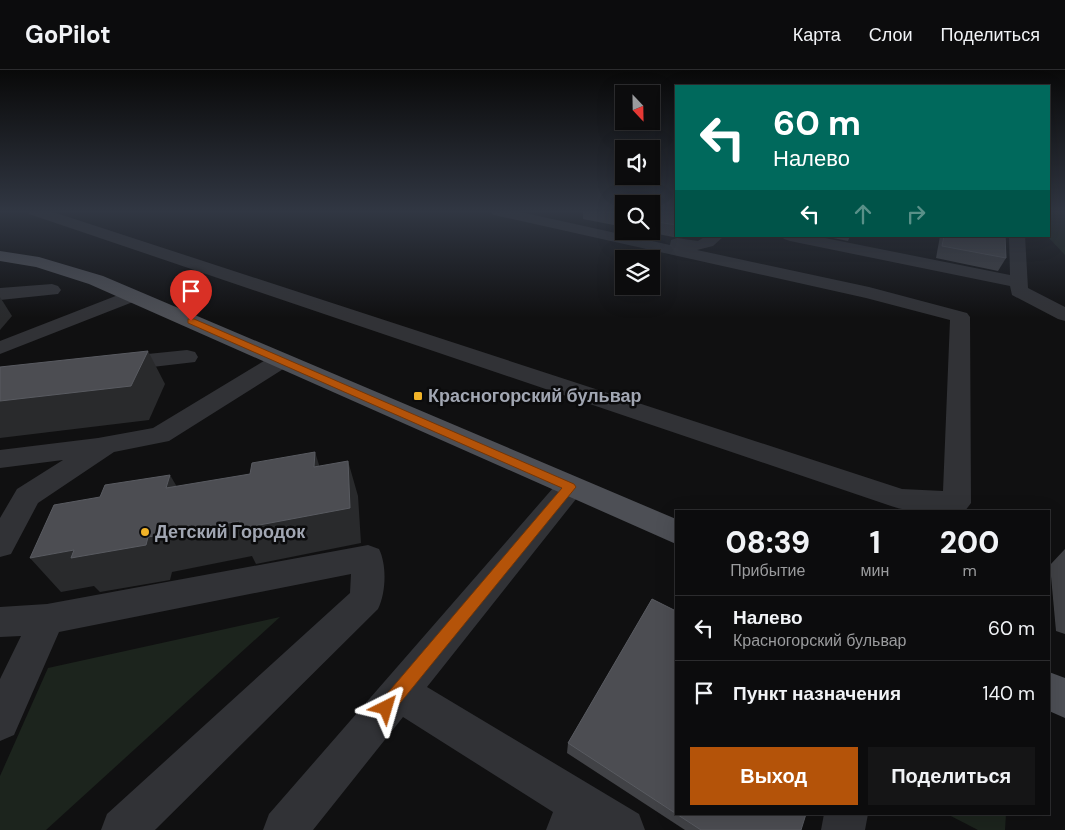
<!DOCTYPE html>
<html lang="ru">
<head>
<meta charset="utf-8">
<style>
  :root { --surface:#0c0c0d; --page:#151516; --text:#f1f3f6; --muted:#9a9b9d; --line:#2c2c2e; --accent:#b45309 }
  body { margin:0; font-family:"DM Sans",sans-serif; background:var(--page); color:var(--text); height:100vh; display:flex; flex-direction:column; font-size:19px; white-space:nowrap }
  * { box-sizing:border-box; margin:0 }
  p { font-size:16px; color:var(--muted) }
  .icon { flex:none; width:28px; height:28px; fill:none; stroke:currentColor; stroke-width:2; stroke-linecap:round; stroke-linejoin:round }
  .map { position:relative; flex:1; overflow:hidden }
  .sheet { position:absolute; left:675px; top:440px; width:375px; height:305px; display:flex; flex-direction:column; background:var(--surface); border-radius:0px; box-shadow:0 5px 20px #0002,0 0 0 1px var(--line) }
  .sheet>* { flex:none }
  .top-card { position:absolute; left:675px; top:15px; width:375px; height:152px; border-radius:0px; box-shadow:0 5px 20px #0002,0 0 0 1px var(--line); background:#00695c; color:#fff; overflow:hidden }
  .needle { width:32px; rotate:158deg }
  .fabs { position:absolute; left:615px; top:15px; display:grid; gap:10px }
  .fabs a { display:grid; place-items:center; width:45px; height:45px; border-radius:0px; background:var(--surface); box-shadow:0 5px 20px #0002,0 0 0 1px var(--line); font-size:25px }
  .pin { position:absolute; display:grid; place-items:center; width:42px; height:42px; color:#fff; margin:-51px -21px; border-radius:50% 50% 50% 0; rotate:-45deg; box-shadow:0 0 5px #0007 }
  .pin .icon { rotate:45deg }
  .me { position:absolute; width:55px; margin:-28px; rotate:40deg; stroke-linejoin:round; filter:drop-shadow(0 0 4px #0008) }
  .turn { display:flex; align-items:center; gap:18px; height:105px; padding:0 15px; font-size:22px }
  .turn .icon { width:65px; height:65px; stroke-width:2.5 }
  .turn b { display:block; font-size:35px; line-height:42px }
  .lanes { display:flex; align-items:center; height:48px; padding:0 15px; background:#0003; justify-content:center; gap:25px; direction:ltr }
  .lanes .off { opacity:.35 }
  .eta { display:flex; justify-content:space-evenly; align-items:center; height:85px; text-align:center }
  .eta b { font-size:30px; font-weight:800; line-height:35px }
  .action { display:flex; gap:10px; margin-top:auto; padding:10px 15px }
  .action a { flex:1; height:58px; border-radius:0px; background:var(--accent); color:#fff; font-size:20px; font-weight:800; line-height:58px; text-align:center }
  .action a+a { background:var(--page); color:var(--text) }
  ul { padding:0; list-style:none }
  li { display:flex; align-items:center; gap:15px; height:65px; padding:0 15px; border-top:1px solid var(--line) }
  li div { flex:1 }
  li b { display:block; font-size:19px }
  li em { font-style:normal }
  header { display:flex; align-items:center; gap:30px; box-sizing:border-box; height:70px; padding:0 25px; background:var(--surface); border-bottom:1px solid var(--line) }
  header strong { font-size:24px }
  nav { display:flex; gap:28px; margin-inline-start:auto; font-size:18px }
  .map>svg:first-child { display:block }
  .green { fill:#1c241d }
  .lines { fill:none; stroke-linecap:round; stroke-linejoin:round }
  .minor { fill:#313236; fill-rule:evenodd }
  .major { fill:#4d4f55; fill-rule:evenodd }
  .wall { fill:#414246 }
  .shaded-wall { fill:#292a2c }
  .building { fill:#4c4d52; stroke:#595b61 }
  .route { fill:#b45309; stroke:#753606 }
  .poi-dot { fill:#f1b328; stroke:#0b0b0c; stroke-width:2 }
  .labels { text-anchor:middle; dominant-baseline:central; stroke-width:5; stroke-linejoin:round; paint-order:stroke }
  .poi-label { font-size:18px; font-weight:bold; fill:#a1a6b2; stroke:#0b0b0c; text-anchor:start }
</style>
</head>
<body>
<header>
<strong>GoPilot</strong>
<nav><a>Карта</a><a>Слои</a><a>Поделиться</a></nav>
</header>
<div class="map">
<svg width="1065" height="760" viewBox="0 0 1065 760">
  <rect width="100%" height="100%" fill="#101011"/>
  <g class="green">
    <polygon points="1049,141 1065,141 1065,185 1047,166"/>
    <polygon points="280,547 46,760 0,760 0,706 48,598"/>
    <polygon points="947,744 1006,744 1005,760 978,760"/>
  </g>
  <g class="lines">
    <g class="minor">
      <path d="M27,141H50L902,419L943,421L950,250L866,228L494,145L487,141H516L670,175L671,170L677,168L698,171L706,166H724L713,176L697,180L869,217L967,243L970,247L971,433L965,441C940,441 914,444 891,436L29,144Z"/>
      <polygon points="782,166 815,166 1010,205 1009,166 1025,166 1028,218 1065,237 1065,251 1058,249 1012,225 1010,216 790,171 784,169"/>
      <polygon points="52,214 58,216 61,220 58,224 0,230 0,218"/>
      <polygon points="131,220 138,222 140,226 138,230 0,284 0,271"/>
      <polygon points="187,280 195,282 198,287 195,292 118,301 110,299 107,294 110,289 118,287"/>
      <polygon points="280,284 288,286 291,291 288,296 169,371 114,382 38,433 11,484 0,487 0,448 17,419 63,390 0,398 0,380 98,368 153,358 272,286"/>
      <polygon points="570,407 580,410 584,417 580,424 427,617 639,744 645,760 546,760 553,742 403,647 313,760 263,760 269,744 560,410"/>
      <path d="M368,475L379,479C387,495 386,523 378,539L155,760H101L107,744L350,523L351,504L59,562L14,665L0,671V609L21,566L0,567V537L47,534Z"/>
      <polygon points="824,744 868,744 865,760 821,760"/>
    </g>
    <g class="major">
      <polygon points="0,181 39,187 103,206 676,449 676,474 89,214 36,197 0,191"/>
      <polygon points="1049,602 1065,608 1065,648 1049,641"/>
    </g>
  </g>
  <g class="wall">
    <polygon points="583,141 624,141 624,157 583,149"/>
    <polygon points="651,141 676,141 676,166 690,166 689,168 673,167 643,161 651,161"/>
    <polygon points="823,166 850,166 848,171"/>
    <polygon points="940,166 1005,166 1006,188 998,201 936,188"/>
    <polygon points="1065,479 1065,564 1056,561 1050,495"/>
    <polygon points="568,673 801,760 685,760 567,683"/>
  </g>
  <g class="shaded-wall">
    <polygon points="0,227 12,246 0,260"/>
    <polygon points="148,281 165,314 149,350 0,368 0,331"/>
    <polygon points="315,382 326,417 314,397"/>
    <polygon points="348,391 358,426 361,473 256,494 252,486 172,502 170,510 100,522 94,516 61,522 30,488 148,467"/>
    <polygon points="170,405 190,439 166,418"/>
  </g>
  <g class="building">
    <polygon points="604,141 624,141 624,145"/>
    <polygon points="651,141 676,141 676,155 651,151"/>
    <polygon points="944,166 1005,166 1006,188 942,176"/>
    <polygon points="148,281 131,316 0,331 0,297"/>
    <polygon points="315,382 314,397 348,391 350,438 238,459 240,451 148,467 146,475 71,488 74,480 30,488 54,435 100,427 105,415 170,405 166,418 250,404 252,393"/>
    <polygon points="652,529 676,541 676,744 806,744 801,760 701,760 568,673"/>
  </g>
  <linearGradient id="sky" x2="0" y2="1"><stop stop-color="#090909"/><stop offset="0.57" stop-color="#313743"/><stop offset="1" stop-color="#313743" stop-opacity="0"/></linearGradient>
  <rect width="1065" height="248" fill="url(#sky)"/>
  <polygon class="route" points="188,249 194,249 574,414 576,417 392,643 386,646 380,643 378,638 380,632 562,418 188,253"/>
  <g class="poi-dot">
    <rect x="413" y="321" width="10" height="10" rx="2.5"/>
    <circle cx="145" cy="462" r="5"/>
  </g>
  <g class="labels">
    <g class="poi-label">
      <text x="428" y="326">Красногорский бульвар</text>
      <text x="155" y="462">Детский Городок</text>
    </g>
  </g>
</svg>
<div class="fabs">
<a><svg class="needle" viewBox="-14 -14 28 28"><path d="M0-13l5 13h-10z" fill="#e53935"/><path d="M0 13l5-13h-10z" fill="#9a9b9d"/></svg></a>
<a><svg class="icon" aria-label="sound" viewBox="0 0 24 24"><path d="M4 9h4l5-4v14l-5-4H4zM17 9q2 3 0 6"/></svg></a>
<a><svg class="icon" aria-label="search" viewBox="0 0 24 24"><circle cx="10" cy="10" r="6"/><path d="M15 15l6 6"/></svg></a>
<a><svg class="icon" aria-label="layers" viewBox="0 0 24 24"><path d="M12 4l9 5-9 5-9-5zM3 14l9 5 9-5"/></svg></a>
</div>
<div class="pin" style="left:191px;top:251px;background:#d93025"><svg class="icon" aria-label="arrive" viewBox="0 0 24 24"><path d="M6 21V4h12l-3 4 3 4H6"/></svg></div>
<svg class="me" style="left:386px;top:638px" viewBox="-20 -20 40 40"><path d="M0-17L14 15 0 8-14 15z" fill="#b45309" stroke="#fff" stroke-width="4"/></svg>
<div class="top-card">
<div class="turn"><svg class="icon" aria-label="left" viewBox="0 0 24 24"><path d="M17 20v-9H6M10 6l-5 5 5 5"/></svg><div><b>60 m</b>Налево</div></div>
<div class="lanes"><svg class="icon" aria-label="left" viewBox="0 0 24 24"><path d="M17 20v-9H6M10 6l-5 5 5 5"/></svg><svg class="icon off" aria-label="ahead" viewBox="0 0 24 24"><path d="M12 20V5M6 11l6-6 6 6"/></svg><svg class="icon off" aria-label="right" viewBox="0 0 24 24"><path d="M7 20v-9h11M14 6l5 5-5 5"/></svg></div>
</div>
<section class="sheet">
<div class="eta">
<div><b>08:39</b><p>Прибытие</p></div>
<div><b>1</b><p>мин</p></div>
<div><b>200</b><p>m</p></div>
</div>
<ul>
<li><svg class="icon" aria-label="left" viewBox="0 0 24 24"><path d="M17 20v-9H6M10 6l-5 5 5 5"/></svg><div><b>Налево</b><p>Красногорский бульвар</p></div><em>60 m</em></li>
<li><svg class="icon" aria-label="arrive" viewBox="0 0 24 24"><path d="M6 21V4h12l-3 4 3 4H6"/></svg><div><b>Пункт назначения</b></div><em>140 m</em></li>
</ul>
<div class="action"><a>Выход</a><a>Поделиться</a></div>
</section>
</div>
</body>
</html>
